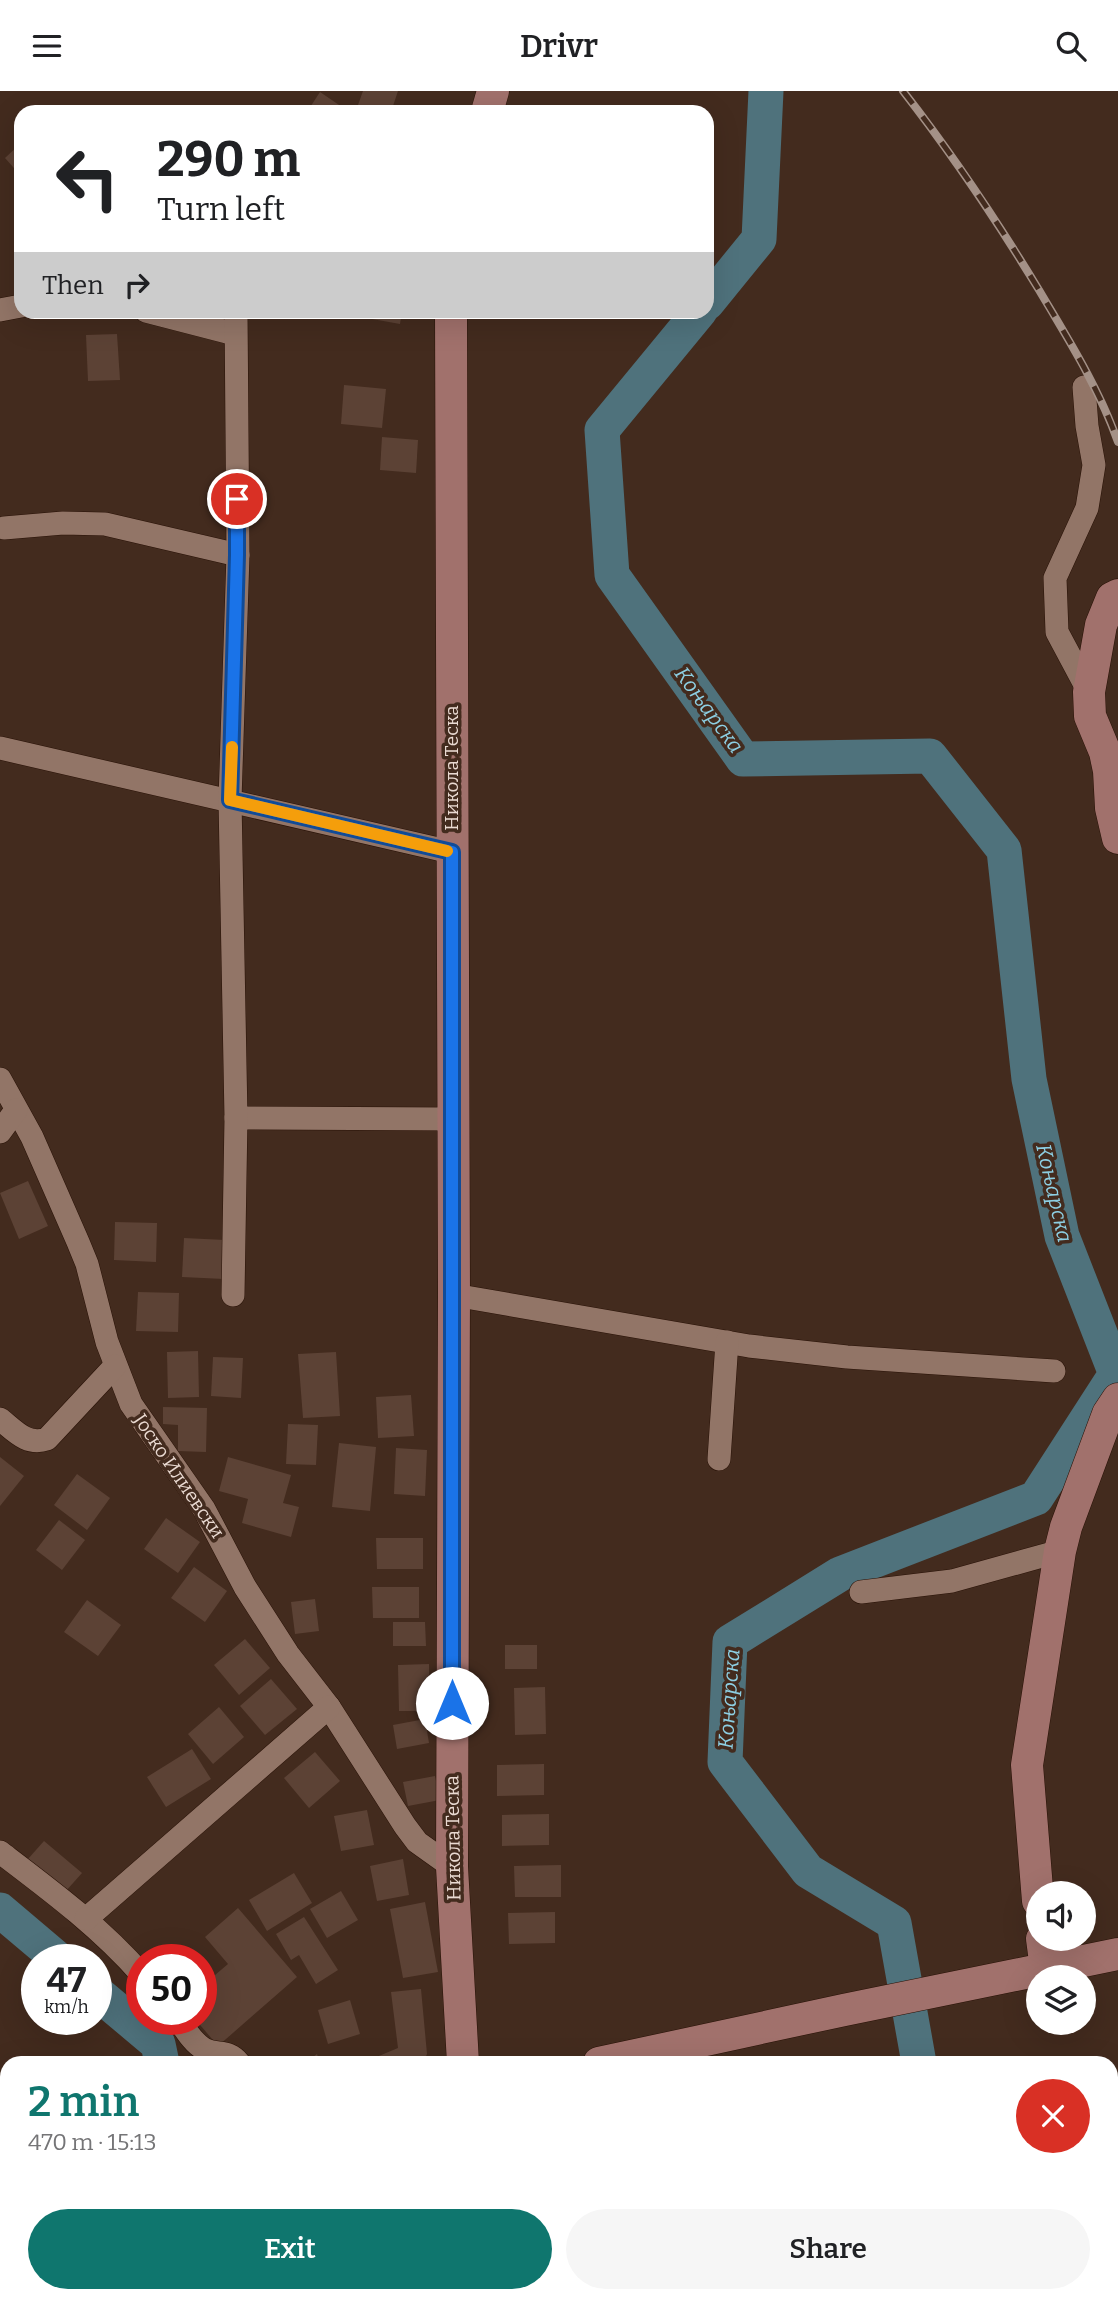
<!DOCTYPE html>
<html lang="en">
<head>
<meta charset="utf-8">
<style>
  :root { --surface:#fff; --page:#f6f6f6; --text:#202124; --muted:#757577; --accent:#0f766e }
  body { margin:0; font-family:Bitter,serif; background:var(--page); color:var(--text); height:100vh; display:flex; flex-direction:column; font-size:26px; white-space:nowrap }
  * { box-sizing:border-box; margin:0 }
  p { font-size:23px; color:var(--muted) }
  .icon { flex:none; width:38px; height:38px; fill:none; stroke:currentColor; stroke-width:2; stroke-linecap:round; stroke-linejoin:round }
  .map { position:relative; flex:1; overflow:hidden }
  .details { position:absolute; left:0px; top:1965px; width:1118px; height:247px; display:flex; flex-direction:column; background:var(--surface); border-radius:21px 21px 0 0; box-shadow:0 7px 28px #0002 }
  .details>* { flex:none }
  .banner { position:absolute; left:14px; top:14px; width:700px; height:214px; border-radius:21px; box-shadow:0 7px 28px #0002; background:#fff; color:var(--text); overflow:hidden }
  .controls { position:absolute; left:1026px; top:1790px; display:grid; gap:14px }
  .controls a { display:grid; place-items:center; width:70px; height:70px; border-radius:50%; background:var(--surface); box-shadow:0 7px 28px #0002; font-size:35px }
  .speed { position:absolute; left:21px; top:1853px; display:flex; gap:14px; font-size:35px; font-weight:700; text-align:center }
  .speed>* { display:grid; place-content:center; width:91px; height:91px; border-radius:50%; background:var(--surface); box-shadow:0 7px 28px #0002; line-height:1 }
  .speed small { font-size:18px; font-weight:400 }
  .speed .limit { border:10px solid #d22; background:#fff; color:#111 }
  .pin { position:absolute; display:grid; place-items:center; width:60px; height:60px; color:#fff; margin:-30px; border:4px solid #fff; border-radius:50%; box-shadow:0 2px 7px #0007 }
  .me { position:absolute; width:77px; margin:-38px; rotate:0deg; stroke-linejoin:round; filter:drop-shadow(0 0 5px #0008) }
  .turn { display:flex; align-items:center; gap:24px; height:147px; padding:0 28px; font-size:32px }
  .turn .icon { width:91px; height:91px; stroke-width:2.5 }
  .turn b { display:block; font-size:49px; line-height:60px }
  .then { display:flex; align-items:center; height:66px; padding:0 28px; background:#0003; gap:14px; font-size:26px }
  .round { display:grid; place-items:center; flex:none; width:74px; height:74px; border-radius:37px; background:var(--page) }
  .headline { display:flex; align-items:center; justify-content:space-between; height:119px; padding:0 28px }
  h1 { font-size:42px; font-weight:600; line-height:52px; color:var(--accent) }
  .action { display:flex; gap:14px; margin-top:auto; padding:14px 28px }
  .action a { flex:1; height:80px; border-radius:42px; background:var(--accent); color:#fff; font-size:28px; font-weight:600; line-height:80px; text-align:center }
  .action a+a { background:var(--page); color:var(--text) }
  header { display:flex; justify-content:space-between; align-items:center; height:91px; padding:0 28px; background:var(--surface); font-size:32px; font-weight:600 }
  .map>svg:first-child { display:block }
  .lines { fill:none; stroke-linecap:round; stroke-linejoin:round }
  .river { stroke:#4f727c; stroke-width:35 }
  .building { fill:#5c4235 }
  .street-casing { stroke:#291207; stroke-width:24 }
  .secondary-casing { stroke:#291207; stroke-width:33 }
  .street { stroke:#927567; stroke-width:23 }
  .secondary { stroke:#a1716c; stroke-width:32 }
  .rail-casing { stroke:#a49187; stroke-width:8 }
  .rail { stroke:#432b1e; stroke-width:5; stroke-dasharray:16; stroke-linecap:butt }
  .route-casing { stroke:#114b97; stroke-width:18 }
  .route { stroke:#1a73e8; stroke-width:12 }
  .slow { stroke:#f59e0b; stroke-width:12 }
  .labels { text-anchor:middle; dominant-baseline:central; stroke-width:7; stroke-linejoin:round; paint-order:stroke }
  .street-label { font-size:19px; fill:#eadad2; stroke:#432b1e }
  .water-label { font-size:21px; font-style:italic; fill:#8dcfe3; stroke:#432b1e }
</style>
</head>
<body>
<header><svg class="icon" aria-label="menu" viewBox="0 0 24 24"><path d="M4 6h16M4 12h16M4 18h16"/></svg>Drivr<svg class="icon" aria-label="search" viewBox="0 0 24 24"><circle cx="10" cy="10" r="6"/><path d="M15 15l6 6"/></svg></header>
<div class="map">
<svg width="1118" height="2211" viewBox="0 0 1118 2211">
  <rect width="100%" height="100%" fill="#432b1e"/>
  <g class="lines">
    <g class="river">
      <polyline points="707,212 759,148 766,0"/>
      <polyline points="700,220 602,339 612,484 743,668 930,665 1004,759 1029,988 1062,1145 1116,1283 1036,1407 840,1483 730,1551 725,1671 808,1780 894,1832 919,1972"/>
      <polyline points="0,1819 59,1869"/>
      <polyline points="96,1901 158,1953 162,1972"/>
      <polyline points="281,2205 283,2211"/>
      <polyline points="974,2205 977,2211"/>
    </g>
  </g>
  <g class="building">
    <polygon points="363,0 398,0 391,21 378,21 358,14"/>
    <polygon points="320,1 345,18 343,21 307,21"/>
    <polygon points="21,52 21,85 5,67"/>
    <polygon points="362,220 402,220 400,233 361,226"/>
    <polygon points="117,243 120,289 88,290 86,244"/>
    <polygon points="344,294 386,298 382,337 341,333"/>
    <polygon points="382,346 418,349 416,382 380,379"/>
    <polygon points="28,1090 48,1135 19,1148 0,1102"/>
    <polygon points="115,1131 157,1132 156,1171 114,1169"/>
    <polygon points="184,1147 225,1149 224,1188 182,1186"/>
    <polygon points="138,1201 179,1202 178,1241 136,1240"/>
    <polygon points="198,1260 199,1306 168,1307 167,1261"/>
    <polygon points="336,1261 340,1325 303,1327 298,1263"/>
    <polygon points="213,1266 243,1267 241,1307 211,1305"/>
    <polygon points="411,1304 414,1345 378,1347 376,1306"/>
    <polygon points="163,1316 207,1317 206,1361 178,1360 178,1334 163,1333"/>
    <polygon points="288,1333 318,1334 316,1374 286,1373"/>
    <polygon points="339,1352 376,1356 370,1420 332,1416"/>
    <polygon points="396,1357 427,1359 425,1405 394,1403"/>
    <polygon points="0,1366 24,1385 0,1415"/>
    <polygon points="228,1366 291,1384 283,1412 299,1416 291,1446 242,1432 248,1408 219,1400"/>
    <polygon points="77,1383 110,1407 87,1439 54,1414"/>
    <polygon points="166,1427 200,1451 178,1482 144,1458"/>
    <polygon points="59,1429 85,1449 62,1479 36,1459"/>
    <polygon points="376,1447 423,1447 423,1478 377,1478"/>
    <polygon points="194,1476 227,1500 205,1531 171,1507"/>
    <polygon points="372,1496 419,1496 419,1527 373,1527"/>
    <polygon points="315,1508 319,1540 295,1543 291,1511"/>
    <polygon points="87,1509 121,1534 98,1565 64,1541"/>
    <polygon points="393,1531 425,1531 426,1555 393,1555"/>
    <polygon points="245,1548 270,1577 239,1604 214,1574"/>
    <rect x="505" y="1554" width="32" height="24"/>
    <polygon points="429,1573 430,1620 399,1620 398,1574"/>
    <polygon points="271,1588 297,1618 265,1644 240,1615"/>
    <polygon points="545,1596 546,1643 515,1644 514,1597"/>
    <polygon points="219,1616 244,1646 213,1673 188,1643"/>
    <polygon points="425,1628 429,1652 397,1658 393,1634"/>
    <polygon points="192,1658 211,1688 166,1716 147,1686"/>
    <polygon points="315,1661 340,1690 309,1717 284,1687"/>
    <polygon points="544,1673 544,1704 497,1705 497,1674"/>
    <polygon points="435,1685 440,1709 408,1715 403,1691"/>
    <polygon points="367,1719 374,1754 341,1760 334,1725"/>
    <polygon points="549,1723 549,1754 502,1755 502,1724"/>
    <polygon points="44,1750 82,1782 65,1801 28,1768"/>
    <polygon points="403,1768 409,1804 377,1810 370,1775"/>
    <polygon points="561,1774 561,1806 515,1806 514,1775"/>
    <polygon points="294,1782 312,1812 267,1840 249,1809"/>
    <polygon points="341,1800 358,1829 327,1847 310,1818"/>
    <polygon points="425,1811 438,1881 403,1887 390,1818"/>
    <polygon points="238,1817 297,1886 218,1955 195,1928 201,1928 201,1896 228,1873 205,1846"/>
    <polygon points="555,1821 555,1852 509,1853 508,1822"/>
    <polygon points="304,1826 338,1879 316,1893 299,1864 291,1869 276,1843"/>
    <polygon points="421,1898 427,1963 423,1972 362,1972 398,1957 391,1901"/>
    <polygon points="350,1909 360,1943 328,1953 318,1919"/>
    <polygon points="317,1963 320,1972 305,1972"/>
    <polygon points="167,2205 181,2205 185,2211 156,2211"/>
  </g>
  <g class="lines">
    <g class="street-casing">
      <g id="street">
        <polyline points="0,219 21,215"/>
        <polyline points="146,220 235,243"/>
        <polyline points="1084,296 1087,335 1094,374 1087,417 1055,487 1057,541 1089,601"/>
        <polyline points="4,437 63,432 105,433 238,464"/>
        <polyline points="0,657 451,761"/>
        <polyline points="0,988 32,1046 78,1151 87,1173 107,1251 131,1313 204,1418 245,1496 288,1563 329,1616 405,1735 417,1751 452,1776"/>
        <polyline points="236,1027 453,1028"/>
        <polyline points="0,1041 16,1019"/>
        <polyline points="233,1204 236,1027 230,709 238,464 236,220"/>
        <polyline points="454,1204 749,1255 847,1266 1054,1280"/>
        <path d="M0,1328C15,1340 27,1355 47,1348L115,1275"/>
        <polyline points="719,1368 727,1251"/>
        <polyline points="861,1501 952,1490 1060,1460"/>
        <path d="M0,1761C50,1799 100,1836 142,1884"/>
        <polyline points="86,1828 329,1616"/>
        <path d="M178,1928C185,1938 193,1952 204,1958C217,1965 228,1958 239,1972"/>
        <polyline points="0,2047 7,2054"/>
        <polyline points="1111,2175 1118,2116"/>
        <polyline points="354,2205 357,2211"/>
        <polyline points="473,2205 481,2211"/>
        <polyline points="878,2205 880,2211"/>
        <polyline points="1107,2211 1108,2205"/>
      </g>
    </g>
    <g class="secondary-casing">
      <g id="secondary">
        <polyline points="487,21 493,0"/>
        <polyline points="451,220 454,1204 452,1776 463,1972"/>
        <polyline points="1118,504 1112,507 1101,534 1089,601 1090,625 1105,661 1109,680 1111,717 1118,747"/>
        <polyline points="1038,1810 1027,1674 1060,1460 1066,1436 1108,1323 1118,1308"/>
        <polyline points="1042,1848 1046,1878"/>
        <polyline points="599,1972 844,1919 1118,1863"/>
        <polyline points="72,2211 82,2205"/>
      </g>
    </g>
    <use href="#street" class="street"/>
    <use href="#secondary" class="secondary"/>
    <g class="rail-casing">
      <path id="rail" d="M903,0C953,64 997,130 1039,199C1068,248 1099,297 1118,351"/>
    </g>
    <use href="#rail" class="rail"/>
  </g>
  <g class="lines">
    <g class="route-casing">
      <polyline id="route" points="237,408 237,464 230,709 452,761 452,1612"/>
    </g>
    <use href="#route" class="route"/>
    <polyline class="slow" points="232,656 230,709 447,760"/>
  </g>
  <g class="labels">
    <g class="street-label">
      <text transform="translate(451 677) rotate(-90)">Никола Теска</text>
      <text transform="translate(179 1385) rotate(56)">Јоско Илиевски</text>
      <text transform="translate(453 1747) rotate(-91)">Никола Теска</text>
    </g>
    <g class="water-label">
      <text transform="translate(709 619) rotate(54)">Коњарска</text>
      <text transform="translate(1054 1102) rotate(77)">Коњарска</text>
      <text transform="translate(729 1608) rotate(-86)">Коњарска</text>
    </g>
  </g>
</svg>
<div class="controls">
<a><svg class="icon" aria-label="sound" viewBox="0 0 24 24"><path d="M4 9h4l5-4v14l-5-4H4zM17 9q2 3 0 6"/></svg></a>
<a><svg class="icon" aria-label="layers" viewBox="0 0 24 24"><path d="M12 4l9 5-9 5-9-5zM3 14l9 5 9-5"/></svg></a>
</div>
<div class="speed"><div>47<small>km/h</small></div><div class="limit">50</div></div>
<div class="pin" style="left:237px;top:408px;background:#d93025"><svg class="icon" aria-label="arrive" viewBox="0 0 24 24"><path d="M6 21V4h12l-3 4 3 4H6"/></svg></div>
<svg class="me" style="left:452px;top:1612px" viewBox="-20 -20 40 40"><circle r="19" fill="#fff"/><path d="M0-13L10 11 0 6-10 11z" fill="#1a73e8"/></svg>
<div class="banner">
<div class="turn"><svg class="icon" aria-label="left" viewBox="0 0 24 24"><path d="M17 20v-9H6M10 6l-5 5 5 5"/></svg><div><b>290 m</b>Turn left</div></div>
<div class="then">Then<svg class="icon" aria-label="right" viewBox="0 0 24 24"><path d="M7 20v-9h11M14 6l5 5-5 5"/></svg></div>
</div>
<section class="details">
<div class="headline"><div><h1>2 min</h1><p>470 m · 15:13</p></div><a class="round" style="background:#d93025;color:#fff"><svg class="icon" aria-label="close" viewBox="0 0 24 24"><path d="M6 6l12 12M18 6L6 18"/></svg></a></div>
<div class="action"><a>Exit</a><a>Share</a></div>
</section>
</div>
</body>
</html>
